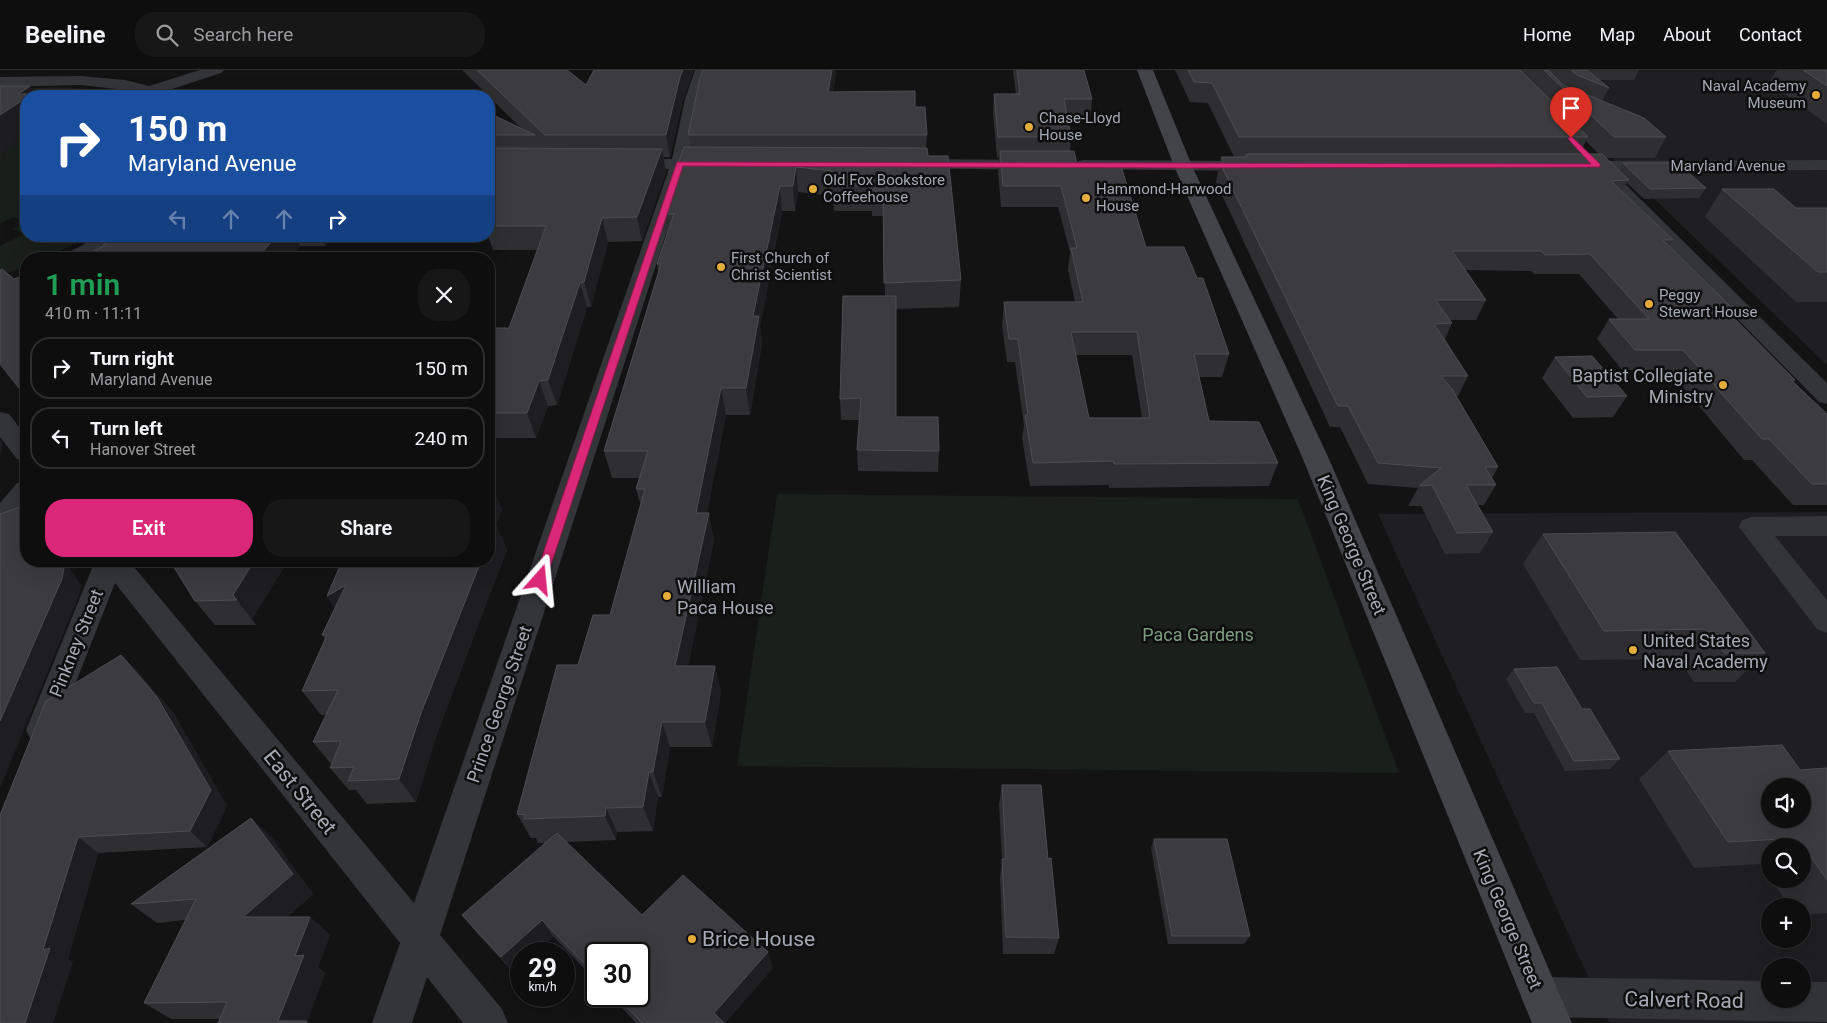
<!DOCTYPE html>
<html lang="en">
<head>
<meta charset="utf-8">
<style>
  :root { --surface:#0e0e0f; --page:#171718; --text:#f1f3f6; --muted:#9b9c9e; --line:#2e2e2f; --accent:#db2777 }
  body { margin:0; font-family:Roboto,sans-serif; background:var(--page); color:var(--text); height:100vh; display:flex; flex-direction:column; font-size:19px; white-space:nowrap }
  * { box-sizing:border-box; margin:0 }
  p { font-size:16px; color:var(--muted) }
  .icon { flex:none; width:28px; height:28px; fill:none; stroke:currentColor; stroke-width:2; stroke-linecap:round; stroke-linejoin:round }
  .map { position:relative; flex:1; overflow:hidden }
  .details { position:absolute; left:20px; top:182px; width:475px; height:315px; display:flex; flex-direction:column; background:var(--surface); border-radius:20px; box-shadow:0 5px 20px #0002,0 0 0 1px var(--line) }
  .details>* { flex:none }
  .top-card { position:absolute; left:20px; top:20px; width:475px; height:152px; border-radius:20px; box-shadow:0 5px 20px #0002,0 0 0 1px var(--line); background:#1a4fa0; color:#fff; overflow:hidden }
  .buttons { position:absolute; left:1761px; top:708px; display:grid; gap:10px }
  .buttons a { display:grid; place-items:center; width:50px; height:50px; border-radius:50%; background:var(--surface); box-shadow:0 5px 20px #0002,0 0 0 1px var(--line); font-size:25px }
  .speed { position:absolute; left:510px; top:872px; display:flex; gap:10px; font-size:25px; font-weight:700; text-align:center }
  .speed>* { display:grid; place-content:center; width:65px; height:65px; border-radius:50%; background:var(--surface); box-shadow:0 5px 20px #0002,0 0 0 1px var(--line); line-height:1 }
  .speed small { font-size:12px; font-weight:400 }
  .speed .limit { border:2px solid #111; border-radius:8px; background:#fff; color:#111 }
  .pin { position:absolute; display:grid; place-items:center; width:42px; height:42px; color:#fff; margin:-51px -21px; border-radius:50% 50% 50% 0; rotate:-45deg; box-shadow:0 0 5px #0007 }
  .pin .icon { rotate:45deg }
  .me { position:absolute; width:55px; margin:-28px; rotate:18deg; stroke-linejoin:round; filter:drop-shadow(0 0 4px #0008) }
  .turn { display:flex; align-items:center; gap:18px; height:105px; padding:0 25px; font-size:22px }
  .turn .icon { width:65px; height:65px; stroke-width:2.5 }
  .turn b { display:block; font-size:35px; line-height:42px }
  .lanes { display:flex; align-items:center; height:48px; padding:0 25px; background:#0003; justify-content:center; gap:25px; direction:ltr }
  .lanes .off { opacity:.35 }
  .round { display:grid; place-items:center; flex:none; width:52px; height:52px; border-radius:20px; background:var(--page) }
  .overview { display:flex; align-items:center; justify-content:space-between; height:85px; padding:0 25px }
  h1 { font-size:30px; font-weight:600; line-height:38px; color:#1e9e55 }
  .action { display:flex; gap:10px; margin-top:auto; padding:10px 25px }
  .action a { flex:1; height:58px; border-radius:20px; background:var(--accent); color:#fff; font-size:20px; font-weight:600; line-height:58px; text-align:center }
  .action a+a { background:var(--page); color:var(--text) }
  ul { padding:0; list-style:none }
  li { display:flex; align-items:center; gap:15px; height:62px; margin:0 10px 8px; padding:0 15px; border:2px solid var(--line); border-radius:20px }
  li div { flex:1 }
  li b { display:block; font-size:19px }
  li em { font-style:normal }
  header { display:flex; align-items:center; gap:30px; box-sizing:border-box; height:70px; padding:0 25px; background:var(--surface); border-bottom:1px solid var(--line) }
  header strong { font-size:24px }
  nav { display:flex; gap:28px; margin-inline-start:auto; font-size:18px }
  .search { width:350px; height:45px; background:var(--page); display:flex; align-items:center; gap:12px; box-sizing:border-box; padding:0 18px; border-radius:20px; color:var(--muted); font-size:19px }
  .map>svg:first-child { display:block }
  .built { fill:#1f1f21; fill-rule:evenodd }
  .green { fill:#191f1a }
  .lines { fill:none; stroke-linecap:round; stroke-linejoin:round }
  .street { fill:#343539; fill-rule:evenodd }
  .secondary { fill:#424449; fill-rule:evenodd }
  .wall { fill:#2f2f32; fill-rule:evenodd }
  .shaded-wall { fill:#1e1e20 }
  .building { fill:#3c3c40; stroke:#4c4d52; fill-rule:evenodd }
  .route { fill:#db2777; stroke:#8e194d }
  .poi-dot { fill:#e4ad3b; stroke:#0e0e0f; stroke-width:2 }
  .labels { text-anchor:middle; dominant-baseline:central; stroke-width:5; stroke-linejoin:round; paint-order:stroke }
  .far-poi-label { font-size:15px; fill:#a5a9b4; stroke:#0e0e0f; text-anchor:start }
  .far-street-label { font-size:15px; fill:#a5a9b4; stroke:#0e0e0f }
  .poi-label { font-size:18px; fill:#a5a9b4; stroke:#0e0e0f; text-anchor:start }
  .street-label { font-size:18px; fill:#a5a9b4; stroke:#0e0e0f }
  .park-label { font-size:18px; fill:#7d9d80; stroke:#0e0e0f }
  .near-street-label { font-size:21px; fill:#a5a9b4; stroke:#0e0e0f }
  .near-poi-label { font-size:21px; fill:#a5a9b4; stroke:#0e0e0f; text-anchor:start }
</style>
</head>
<body>
<header>
<strong>Beeline</strong>
<div class="search"><svg class="icon" aria-label="search" viewBox="0 0 24 24"><circle cx="10" cy="10" r="6"/><path d="M15 15l6 6"/></svg>Search here</div>
<nav><a>Home</a><a>Map</a><a>About</a><a>Contact</a></nav>
</header>
<div class="map">
<svg width="1827" height="953" viewBox="0 0 1827 953">
  <rect width="100%" height="100%" fill="#131314"/>
  <g class="built">
    <polygon points="1520,0 1827,0 1827,295 1620,96"/>
    <path d="M1827,442V953H1609L1378,444ZM1770,716H1802V749H1770ZM1770,776H1802V809H1770ZM1770,836H1802V869H1770ZM1770,896H1802V929H1770Z"/>
  </g>
  <g class="green">
    <polygon points="53,17 92,19 131,26 26,26 0,19"/>
    <polygon points="26,66 26,152 13,147 0,154 0,85"/>
    <polygon points="26,153 26,166 92,166 43,189 26,189 26,196 0,206 0,176 25,164 13,159"/>
    <polygon points="777,424 1298,429 1399,703 737,696"/>
  </g>
  <g class="lines">
    <g class="street">
      <polygon points="200,0 224,0 221,3 163,22 167,26 146,26 125,20 81,15 0,17 0,7 81,6 125,10 149,16"/>
      <polygon points="695,0 711,0 701,29 690,89 722,90 725,94 722,98 687,99 440,865 502,939 508,953 463,953 427,907 412,953 372,953 400,873 115,513 53,670 42,674 31,670 26,660 95,491 129,491 414,833 669,99 629,99 623,98 620,94 623,90 629,89 672,89 685,29"/>
      <polygon points="911,89 1036,90 1042,91 1045,95 1042,99 1036,100 905,98 902,94 905,90"/>
      <polygon points="1084,90 1256,91 1262,92 1265,96 1262,100 1256,101 1078,99 1075,95 1078,91"/>
      <polygon points="1827,90 1827,100 1612,101 1827,313 1827,334 1819,332 1592,101 1570,100 1567,96 1570,92 1576,91"/>
      <polygon points="99,166 124,166 121,170 86,189 61,189 64,185"/>
      <polygon points="0,342 9,344 26,366 26,391 17,389 0,367"/>
      <polygon points="26,410 26,437 9,458 0,461 0,433 17,413"/>
      <polygon points="1827,446 1827,466 1775,466 1827,530 1827,563 1817,559 1739,457 1742,450 1752,447"/>
      <polygon points="1541,907 1770,911 1770,929 1802,929 1802,912 1827,912 1827,952 1541,947 1527,941 1521,927 1527,913"/>
    </g>
    <polygon class="secondary" points="1137,0 1153,0 1192,96 1329,389 1572,953 1532,953 1303,389 1174,96"/>
  </g>
  <g class="wall">
    <polygon points="462,0 567,0 586,15 594,0 694,0 683,29 670,87 664,87 666,102 642,171 608,172 591,237 587,237 557,335 548,336 536,368 489,368 489,258 509,258 538,180 493,180 488,166 489,166 489,43 522,59"/>
    <path d="M1013,0H1084L1092,29L1090,49H1068L1071,67L1070,81L1077,94L1146,177L1197,208L1229,284L1222,307H1199L1209,351L1278,393L1269,416L1109,418V415L1030,416L1022,368L1024,355L1015,292H1007L1002,255L1004,232H1075L1068,200L1070,182L1058,137H1001L998,102L999,87H997L993,44L994,24H1016ZM1076,285H1132L1142,348H1089Z"/>
    <path d="M1175,0H1639L1634,10H1599L1609,18L1602,31L1666,67L1655,88H1606L1619,101L1623,93L1706,118L1699,128L1644,129L1627,113L1622,122L1673,170L1669,176L1735,241L1731,246L1795,310L1794,312L1827,344V435H1793L1752,390H1744L1669,300H1622L1597,269L1609,249H1618L1579,204H1534L1531,201L1466,200L1486,230L1476,250H1450L1452,253L1445,269L1468,306L1458,326H1456L1498,397L1492,408L1496,415L1484,435H1477L1493,462L1480,483L1445,484L1421,436H1408L1418,418L1368,414L1340,357H1330L1216,112L1221,87H1234L1208,33L1190,32ZM1586,71L1599,84H1580Z"/>
    <polygon points="1777,0 1827,0 1827,54 1769,13"/>
    <polygon points="836,3 833,22 915,37 927,65 926,78 928,86 961,210 959,237 896,239 896,347 939,381 938,402 858,401 857,380 859,350 841,350 840,329 885,226 884,146 872,146 872,141 834,141 833,126 798,122 795,141 782,141 760,257 762,273 750,345 726,345 707,443 714,470 688,596 715,596 721,622 712,677 670,677 662,727 658,727 653,761 617,762 616,770 566,772 642,845 773,898 725,953 636,953 611,926 639,926 596,884 596,911 553,866 535,884 521,884 514,903 476,862 462,845 545,773 538,773 536,768 531,768 517,744 578,595 610,545 641,436 636,419 639,408 612,408 604,381 658,202 657,194 666,167 661,144 691,77 688,65"/>
    <polygon points="1722,119 1796,138 1827,138 1827,232 1796,232 1705,147"/>
    <polygon points="113,166 378,166 377,168 332,168 325,176 300,176 290,189 78,189 102,177"/>
    <polygon points="1555,287 1627,326 1613,347 1573,348 1542,308"/>
    <polygon points="489,414 502,439 496,455 507,480 489,526 436,667 416,732 367,734 356,720 349,720 330,698 331,694 313,672 326,645 321,645 302,621 325,569 322,565 335,538 327,526"/>
    <polygon points="1543,464 1765,583 1735,612 1694,612 1679,589 1580,590 1523,494"/>
    <polygon points="170,491 282,491 284,497 252,549 256,555 215,555 195,531"/>
    <polygon points="121,585 138,602 174,644 227,736 207,777 98,783 68,889 73,892 0,953"/>
    <polygon points="1514,599 1582,639 1620,689 1610,699 1565,701 1534,643 1525,643 1506,609"/>
    <polygon points="1668,681 1800,700 1827,698 1827,843 1802,845 1802,836 1789,836 1771,809 1802,809 1802,776 1770,776 1770,808 1761,794 1694,798 1639,709"/>
    <polygon points="1002,715 1048,789 1059,868 1054,884 1003,884 1000,807 1002,789 999,734"/>
    <polygon points="251,748 272,768 313,824 287,847 310,847 330,865 318,897 325,903 307,951 220,949 171,949 144,933 185,850 157,853 131,834"/>
    <polygon points="1154,769 1250,866 1244,874 1168,874 1151,778"/>
  </g>
  <g class="shaded-wall">
    <polygon points="683,0 694,0 683,29 670,87 666,65 680,7"/>
    <polygon points="832,0 836,0 836,3 830,44 828,22"/>
    <polygon points="30,16 36,26 26,26 26,66 0,85 0,45 18,24"/>
    <polygon points="662,79 666,102 642,171 637,147"/>
    <polygon points="796,97 798,122 795,141 793,116"/>
    <polygon points="780,116 782,141 760,257 762,273 750,345 746,318 753,246"/>
    <polygon points="602,148 608,172 591,237 584,212"/>
    <polygon points="276,166 295,166 300,176 290,189 257,189"/>
    <polygon points="320,166 331,166 332,168 325,176"/>
    <polygon points="580,213 587,237 557,335 548,310"/>
    <polygon points="539,311 548,336 536,368 527,343"/>
    <polygon points="721,318 726,345 702,470 696,443"/>
    <polygon points="0,370 3,374 0,387"/>
    <polygon points="491,414 502,439 493,462 496,455 507,480 489,526 436,667 416,732 399,709 421,643 476,501 481,491 489,491 489,420"/>
    <polygon points="709,443 714,470 683,622 675,596"/>
    <polygon points="60,491 65,491 81,515 79,526 0,718 0,651"/>
    <polygon points="254,491 282,491 284,497 252,549 256,555 233,525"/>
    <polygon points="346,515 344,551 327,526"/>
    <polygon points="121,585 138,602 174,644 227,736 207,777 190,761"/>
    <polygon points="715,596 721,622 712,677 705,652"/>
    <polygon points="662,652 670,677 662,727 653,702"/>
    <polygon points="649,702 658,727 653,761 643,737"/>
    <polygon points="606,738 617,762 616,770 605,746"/>
    <polygon points="251,748 272,768 313,824 266,866 243,847"/>
    <polygon points="78,767 98,783 68,889 73,892 53,953 25,953 43,880"/>
    <polygon points="310,847 330,865 318,897 325,903 307,951 310,953 281,953 278,951 295,886"/>
    <polygon points="542,850 553,866 535,884 521,884 521,896 514,903 501,887"/>
    <polygon points="768,882 773,898 725,953 718,953 714,943"/>
  </g>
  <g class="building">
    <polygon points="477,0 567,0 586,15 594,0 683,0 680,7 666,65 545,65"/>
    <polygon points="703,0 832,0 828,22 915,21 915,37 925,37 927,65 688,65 700,8"/>
    <polygon points="1017,0 1084,0 1092,29 1064,29 1071,67 998,67 994,24 1020,24"/>
    <polygon points="1188,0 1520,0 1588,67 1239,67 1212,13 1194,12"/>
    <polygon points="1544,0 1548,0 1563,15 1644,48 1666,67 1614,67"/>
    <polygon points="1571,0 1587,0 1609,18 1577,5"/>
    <polygon points="1803,0 1827,0 1827,16"/>
    <polygon points="0,16 30,16 18,24 31,24 29,26 26,26 26,28 0,45"/>
    <polygon points="358,25 360,26 252,26"/>
    <polygon points="388,25 450,25 453,26 387,26"/>
    <polygon points="489,43 535,65 489,65"/>
    <polygon points="684,77 927,78 928,86 948,86 961,210 884,213 883,121 871,121 871,116 832,116 833,101 796,97 793,116 780,116 753,246 759,246 746,318 721,318 696,443 709,443 675,596 715,596 705,652 662,652 653,702 649,702 643,737 606,738 605,746 524,749 526,745 517,744 557,595 578,595 593,545 610,545 645,419 636,419 648,381 604,381 661,194 657,194 674,144 661,144"/>
    <polygon points="489,78 662,79 637,147 602,148 584,212 580,213 548,310 539,311 527,343 489,343 489,258 509,258 546,156 489,156 489,149 496,136 489,136"/>
    <path d="M1000,81H1074L1077,94L1120,93L1146,177H1184L1197,208H1203L1229,284H1194L1209,351L1259,352L1278,393L1114,394L1113,391L1033,393L1025,345H1028L1018,269H1009L1004,232H1083L1071,178H1077L1061,116H1003ZM1071,262H1137L1150,348H1089Z"/>
    <polygon points="1246,84 1602,84 1629,110 1611,111 1673,170 1663,170 1735,241 1726,240 1795,310 1791,310 1827,344 1827,414 1812,414 1769,369 1762,369 1683,280 1635,280 1609,249 1649,249 1590,184 1545,185 1541,181 1452,181 1486,230 1435,230 1452,253 1434,254 1468,306 1441,306 1452,319 1498,397 1485,397 1496,415 1466,415 1493,462 1457,463 1432,415 1419,416 1441,398 1378,393 1348,336 1338,336 1220,93 1224,93 1221,87 1247,87"/>
    <polygon points="1623,93 1677,93 1706,118 1650,119"/>
    <polygon points="1722,119 1774,119 1796,138 1827,138 1827,202 1818,202"/>
    <polygon points="113,166 276,166 257,189 78,189 102,177"/>
    <polygon points="2,199 14,209 26,205 26,327 0,294 0,200"/>
    <polygon points="843,226 896,226 896,347 938,347 939,381 857,380 861,328 840,329"/>
    <polygon points="1592,286 1627,326 1587,327 1555,287"/>
    <polygon points="489,414 491,414 489,420"/>
    <polygon points="23,436 26,440 26,491 60,491 64,497 62,509 0,651 0,444"/>
    <polygon points="489,454 496,455 489,473"/>
    <polygon points="1675,462 1765,583 1724,583 1706,559 1604,561 1543,464"/>
    <polygon points="170,491 254,491 233,525 237,530 195,531"/>
    <polygon points="342,491 481,491 421,643 399,709 348,711 354,697 330,698 341,671 313,672 338,620 302,621 327,565 322,565 346,515 327,526"/>
    <polygon points="121,585 157,627 211,720 190,761 78,767 43,880 50,878 25,953 0,953 0,745 46,631"/>
    <polygon points="1557,597 1582,639 1590,639 1620,689 1574,691 1542,633 1534,633 1514,599"/>
    <path d="M1782,675L1800,700L1827,698V810L1798,768L1728,772L1668,681ZM1770,716H1802V749H1770Z"/>
    <polygon points="1002,715 1041,715 1048,789 1051,788 1059,868 1006,867 1002,789 1006,789"/>
    <polygon points="251,748 293,804 243,847 310,847 295,886 304,885 278,951 307,951 306,953 218,953 227,932 144,933 196,829 131,834"/>
    <polygon points="557,763 642,845 683,805 768,882 714,943 724,953 642,953 616,926 639,926 639,884 596,884 596,906 542,850 501,887 462,845"/>
    <polygon points="1154,769 1227,769 1250,866 1172,866"/>
  </g>
  <polygon class="route" points="1571,66 1600,94 1600,97 1183,98 683,96 546,510 540,514 534,510 677,92 1591,94 1569,70 1568,68"/>
  <g class="poi-dot">
    <circle cx="1816" cy="25" r="5"/>
    <circle cx="1029" cy="57" r="5"/>
    <circle cx="813" cy="119" r="5"/>
    <circle cx="1086" cy="128" r="5"/>
    <circle cx="721" cy="197" r="5"/>
    <circle cx="1649" cy="234" r="5"/>
    <circle cx="1723" cy="315" r="5"/>
    <circle cx="667" cy="526" r="5"/>
    <circle cx="1633" cy="580" r="5"/>
    <circle cx="692" cy="869" r="5"/>
  </g>
  <g class="labels">
    <g class="far-poi-label">
      <text x="1806" y="16" text-anchor="end">Naval Academy<tspan x="1806" dy="17">Museum</tspan></text>
      <text x="1039" y="48">Chase-Lloyd<tspan x="1039" dy="17">House</tspan></text>
      <text x="823" y="110">Old Fox Bookstore<tspan x="823" dy="17">Coffeehouse</tspan></text>
      <text x="1096" y="119">Hammond-Harwood<tspan x="1096" dy="17">House</tspan></text>
      <text x="731" y="188">First Church of<tspan x="731" dy="17">Christ Scientist</tspan></text>
      <text x="1659" y="225">Peggy<tspan x="1659" dy="17">Stewart House</tspan></text>
    </g>
    <g class="far-street-label">
      <text x="1728" y="96">Maryland Avenue</text>
    </g>
    <g class="poi-label">
      <text x="1713" y="305" text-anchor="end">Baptist Collegiate<tspan x="1713" dy="21">Ministry</tspan></text>
      <text x="677" y="516">William<tspan x="677" dy="21">Paca House</tspan></text>
      <text x="1643" y="570">United States<tspan x="1643" dy="21">Naval Academy</tspan></text>
    </g>
    <g class="street-label">
      <text transform="translate(1352 475) rotate(67)">King George Street</text>
      <text transform="translate(76 573) rotate(-68)">Pinkney Street</text>
      <text transform="translate(499 634) rotate(-71)">Prince George Street</text>
      <text transform="translate(1508 849) rotate(67)">King George Street</text>
    </g>
    <g class="park-label">
      <text x="1198" y="564">Paca Gardens</text>
    </g>
    <g class="near-street-label">
      <text transform="translate(300 722) rotate(51)">East Street</text>
      <text transform="translate(1684 930) rotate(1)">Calvert Road</text>
    </g>
    <g class="near-poi-label">
      <text x="702" y="869">Brice House</text>
    </g>
  </g>
</svg>
<div class="buttons">
<a><svg class="icon" aria-label="sound" viewBox="0 0 24 24"><path d="M4 9h4l5-4v14l-5-4H4zM17 9q2 3 0 6"/></svg></a>
<a><svg class="icon" aria-label="search" viewBox="0 0 24 24"><circle cx="10" cy="10" r="6"/><path d="M15 15l6 6"/></svg></a>
<a>+</a>
<a>−</a>
</div>
<div class="speed"><div>29<small>km/h</small></div><div class="limit">30</div></div>
<div class="pin" style="left:1571px;top:68px;background:#d93025"><svg class="icon" aria-label="arrive" viewBox="0 0 24 24"><path d="M6 21V4h12l-3 4 3 4H6"/></svg></div>
<svg class="me" style="left:540px;top:510px" viewBox="-20 -20 40 40"><path d="M0-17L14 15 0 8-14 15z" fill="#db2777" stroke="#fff" stroke-width="4"/></svg>
<div class="top-card">
<div class="turn"><svg class="icon" aria-label="right" viewBox="0 0 24 24"><path d="M7 20v-9h11M14 6l5 5-5 5"/></svg><div><b>150 m</b>Maryland Avenue</div></div>
<div class="lanes"><svg class="icon off" aria-label="left" viewBox="0 0 24 24"><path d="M17 20v-9H6M10 6l-5 5 5 5"/></svg><svg class="icon off" aria-label="ahead" viewBox="0 0 24 24"><path d="M12 20V5M6 11l6-6 6 6"/></svg><svg class="icon off" aria-label="ahead" viewBox="0 0 24 24"><path d="M12 20V5M6 11l6-6 6 6"/></svg><svg class="icon" aria-label="right" viewBox="0 0 24 24"><path d="M7 20v-9h11M14 6l5 5-5 5"/></svg></div>
</div>
<section class="details">
<div class="overview"><div><h1>1 min</h1><p>410 m · 11:11</p></div><a class="round"><svg class="icon" aria-label="close" viewBox="0 0 24 24"><path d="M6 6l12 12M18 6L6 18"/></svg></a></div>
<ul>
<li><svg class="icon" aria-label="right" viewBox="0 0 24 24"><path d="M7 20v-9h11M14 6l5 5-5 5"/></svg><div><b>Turn right</b><p>Maryland Avenue</p></div><em>150 m</em></li>
<li><svg class="icon" aria-label="left" viewBox="0 0 24 24"><path d="M17 20v-9H6M10 6l-5 5 5 5"/></svg><div><b>Turn left</b><p>Hanover Street</p></div><em>240 m</em></li>
</ul>
<div class="action"><a>Exit</a><a>Share</a></div>
</section>
</div>
</body>
</html>
